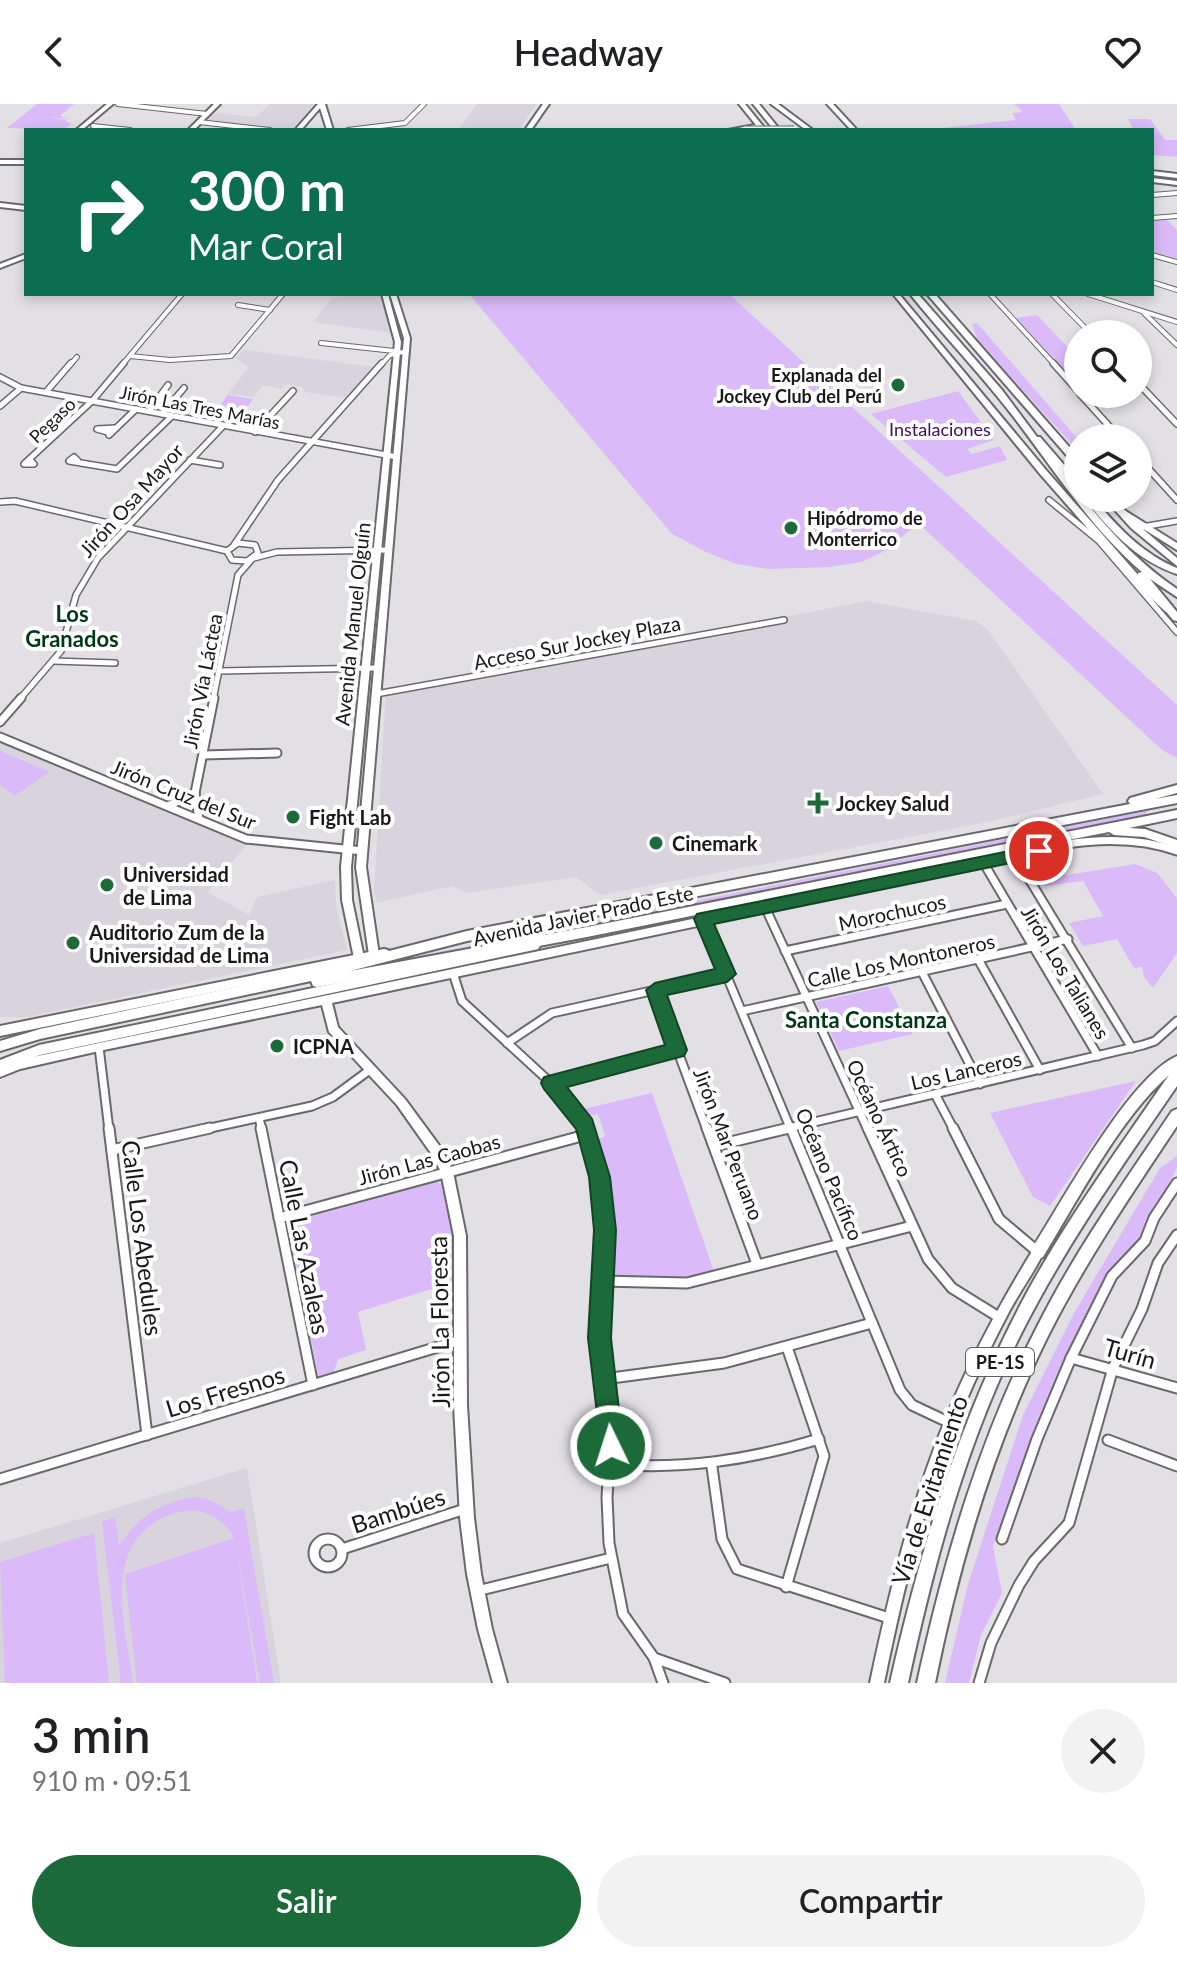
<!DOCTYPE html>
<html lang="es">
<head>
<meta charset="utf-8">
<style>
  :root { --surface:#fff; --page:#f2f2f2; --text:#202124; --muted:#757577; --accent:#1c6a39 }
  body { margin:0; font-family:Lato,sans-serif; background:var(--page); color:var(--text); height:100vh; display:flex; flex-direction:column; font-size:30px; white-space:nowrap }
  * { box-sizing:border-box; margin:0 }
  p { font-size:26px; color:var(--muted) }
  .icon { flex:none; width:44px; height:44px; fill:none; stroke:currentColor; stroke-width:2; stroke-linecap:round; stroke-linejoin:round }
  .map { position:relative; height:1579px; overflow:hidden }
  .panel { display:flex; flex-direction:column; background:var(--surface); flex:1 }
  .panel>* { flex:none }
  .guide { position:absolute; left:24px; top:24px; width:1130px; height:168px; border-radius:0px; box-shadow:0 4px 12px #0003; background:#0b6e4f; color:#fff; overflow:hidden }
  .tools { position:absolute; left:1064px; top:216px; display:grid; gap:16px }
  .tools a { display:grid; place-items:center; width:88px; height:88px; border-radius:50%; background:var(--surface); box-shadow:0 4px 12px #0003; font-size:40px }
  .pin { position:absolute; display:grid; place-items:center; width:68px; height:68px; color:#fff; margin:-34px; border:4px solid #fff; border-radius:50%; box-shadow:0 2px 8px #0007 }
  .me { position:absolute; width:88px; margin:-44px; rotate:356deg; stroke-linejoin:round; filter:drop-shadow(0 0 6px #0008) }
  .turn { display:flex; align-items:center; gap:28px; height:168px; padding:0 32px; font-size:36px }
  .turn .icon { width:104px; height:104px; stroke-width:2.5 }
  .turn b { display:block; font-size:56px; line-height:68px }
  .round { display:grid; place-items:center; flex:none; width:84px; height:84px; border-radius:42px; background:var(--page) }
  .head { display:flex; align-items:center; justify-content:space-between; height:136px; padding:0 32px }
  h1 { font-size:48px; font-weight:600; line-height:60px }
  .primary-button { display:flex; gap:16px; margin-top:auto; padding:16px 32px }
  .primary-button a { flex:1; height:92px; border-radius:48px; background:var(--accent); color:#fff; font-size:32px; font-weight:600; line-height:92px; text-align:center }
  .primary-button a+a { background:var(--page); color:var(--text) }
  header { display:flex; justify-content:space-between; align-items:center; height:104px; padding:0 32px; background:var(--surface); font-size:36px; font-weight:600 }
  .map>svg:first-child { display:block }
  .built { fill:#d9d3de }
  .green { fill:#dbbaf9 }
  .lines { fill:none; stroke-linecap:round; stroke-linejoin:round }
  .street-far3-casing { stroke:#6a686c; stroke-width:6 }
  .street-far2-casing { stroke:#6a686c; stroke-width:8 }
  .street-far1-casing { stroke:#6a686c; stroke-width:11 }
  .street-casing { stroke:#6a686c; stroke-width:13 }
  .secondary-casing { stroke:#6a686c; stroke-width:4 }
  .primary-casing { stroke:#6a686c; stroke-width:4 }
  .highway-casing { stroke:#6a686c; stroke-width:4 }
  .street-far3 { stroke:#fff; stroke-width:4 }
  .street-far2 { stroke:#fff; stroke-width:5 }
  .street-far1 { stroke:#fff; stroke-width:7 }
  .street { stroke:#fff; stroke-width:9 }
  .secondary { fill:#fff; fill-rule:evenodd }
  .primary { fill:#fff; fill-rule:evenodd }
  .highway { fill:#fff; fill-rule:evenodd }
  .primary-bridge-casing { stroke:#6a686c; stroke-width:9; stroke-linecap:butt }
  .primary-bridge { stroke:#fff; stroke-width:7 }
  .route { fill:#1c6a39; stroke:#124525; stroke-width:2 }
  .poi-dot { fill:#1c6a39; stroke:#fff; stroke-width:3 }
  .labels { text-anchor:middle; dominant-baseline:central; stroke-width:8; stroke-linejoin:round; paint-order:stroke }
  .far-poi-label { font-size:18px; font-weight:bold; fill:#19191a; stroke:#fff; text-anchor:end }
  .far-street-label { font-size:18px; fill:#19191a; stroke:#fff }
  .far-park-label { font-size:18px; fill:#3d0d5a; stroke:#fff }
  .shield { fill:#fff; stroke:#5e5e5f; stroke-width:2 }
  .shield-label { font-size:18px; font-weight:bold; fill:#19191a }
  .street-label { font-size:20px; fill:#19191a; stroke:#fff }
  .poi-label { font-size:20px; font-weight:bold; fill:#19191a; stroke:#fff; text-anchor:start }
  .neighbourhood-label { font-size:22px; font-weight:bold; fill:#003817; stroke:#fff }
  .near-street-label { font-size:24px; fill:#19191a; stroke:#fff }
</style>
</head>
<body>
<header><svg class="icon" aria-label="back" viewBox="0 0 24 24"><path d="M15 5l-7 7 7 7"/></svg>Headway<svg class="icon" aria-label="heart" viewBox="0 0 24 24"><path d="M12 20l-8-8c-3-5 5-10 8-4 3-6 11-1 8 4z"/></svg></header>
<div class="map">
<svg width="1177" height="1579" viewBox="0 0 1177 1579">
  <rect width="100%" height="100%" fill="#e2e0e5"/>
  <g class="built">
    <polygon points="270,0 315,0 292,26 207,17 215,9 256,13"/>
    <polygon points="477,0 536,0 519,26 458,26"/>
    <polygon points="360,190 380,190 392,224 389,226 393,229 313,218 332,194"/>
    <polygon points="244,246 374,263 346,294 305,288 302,283 286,280 283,285 263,281 254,293 228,290 248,264 235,253"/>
    <polygon points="866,497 976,517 988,526 1103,690 993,717 600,791 576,773 466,789 452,782 377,799 374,788 386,586 513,566"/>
    <polygon points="0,639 247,740 208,788 249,811 257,793 335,776 336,800 347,846 27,913 0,913"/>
    <polygon points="247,1364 281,1579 0,1579 0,1439"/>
  </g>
  <g class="green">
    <polygon points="37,0 74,0 60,12 70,15 47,13 67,16 66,18 72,19 65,25 70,26 7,24"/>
    <polygon points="1014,0 1059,0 1076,26 924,26 1016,16 1012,9 1023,8"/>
    <polygon points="1128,15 1150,15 1165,36 1177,36 1177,53 1152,51 1152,26 1134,26"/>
    <polygon points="1167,116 1177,126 1177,155 1152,147 1152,117"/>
    <polygon points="469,190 729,190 1177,601 1177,654 1162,646 918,419 887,446 861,458 830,463 769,465 736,460 706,448 672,430"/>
    <polygon points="1037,211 1078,254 1078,270 1068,271 1016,214"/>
    <polygon points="977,219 1078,335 1078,347 978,237 972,220"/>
    <polygon points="958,287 994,336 967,345 972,350 1000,342 1007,356 946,373 871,310"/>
    <polygon points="228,291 253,295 235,319 210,315"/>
    <polygon points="0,647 50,668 14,692 0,680"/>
    <polygon points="1146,707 1147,710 494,845 374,861"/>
    <polygon points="1135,760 1157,769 1177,794 1177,849 1153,884 1144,873 1142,863 1134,864 1117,835 1083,842 1069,819 1103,812 1083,777 1046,782 1042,775"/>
    <polygon points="888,882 913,930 839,947 816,898"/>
    <polygon points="1136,977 1050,1102 1033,1093 990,1009"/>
    <polygon points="652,989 715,1170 681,1176 609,1174 607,1084 599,1035 605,1032 598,1010 583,1013 579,1006"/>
    <polygon points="1177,1052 1177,1064 1138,1138 1124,1150 1088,1205 1041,1314 993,1442 1002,1489 981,1531 969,1579 945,1579 968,1480 1023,1311 1074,1209 1160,1064"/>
    <polygon points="437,1078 444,1081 452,1119 454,1178 358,1208 366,1246 338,1255 333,1270 319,1275 288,1119"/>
    <path d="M194,1393L207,1395L232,1408L244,1404L274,1579H260L235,1436L257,1579H137L125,1470L234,1434C228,1420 212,1409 196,1407C182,1405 167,1411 155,1418C102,1452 127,1528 133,1579H121L102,1418L115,1413L119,1442C137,1414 160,1398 194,1393Z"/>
    <polygon points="94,1429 109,1579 5,1579 0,1458"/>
  </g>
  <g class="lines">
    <g class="street-far3-casing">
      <g id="street-far3">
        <polyline points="118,0 207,10"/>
        <polyline points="199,18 270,26"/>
        <polyline points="93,22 130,26"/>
        <polyline points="348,26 405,19 424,0"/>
        <polyline points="1152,91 1177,89"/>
        <polyline points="1152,114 1177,112"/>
        <polyline points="1152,151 1177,158"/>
        <polyline points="1152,178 1177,186"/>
        <polyline points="990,190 1055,261"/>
        <polyline points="1052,190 1091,230"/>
        <polyline points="1088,190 1177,218"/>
        <polyline points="238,201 270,206"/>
        <polyline points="1144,209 1177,241"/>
        <polyline points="321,239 394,247"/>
        <polyline points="130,252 170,256 231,252 283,190"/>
        <polyline points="70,261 77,253"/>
        <polyline points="122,261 182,190"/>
        <polyline points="381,261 390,251 407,247"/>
      </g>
    </g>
    <g class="street-far2-casing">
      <g id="street-far2">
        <polyline points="1053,259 1078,287"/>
        <polyline points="0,273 21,284 397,353"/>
        <polyline points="1138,279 1177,320"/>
        <polyline points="46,288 71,259"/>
        <polyline points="1080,290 1120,334"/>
        <polyline points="0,302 21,284"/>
        <polyline points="149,307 168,281"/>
        <polyline points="162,310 184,284"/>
        <polyline points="255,328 293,287"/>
        <polyline points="111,329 97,325 116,324"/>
        <polyline points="109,331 136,305"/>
        <polyline points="1138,353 1177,396"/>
        <polyline points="30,356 34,360 24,360 92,297 124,259"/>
        <polyline points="190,356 220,361"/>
        <polyline points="78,357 74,353 69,357 117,365 172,312"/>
        <polyline points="1049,396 1099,437 1177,528"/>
        <polyline points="0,398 15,397 227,447"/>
        <polyline points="1142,423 1177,417"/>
        <polygon points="238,439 255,441 258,449 247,457 232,456 227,447"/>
        <polyline points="234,441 278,376 382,259"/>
        <polyline points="254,454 277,448 388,446"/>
        <polyline points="54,557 115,559"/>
        <polyline points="221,567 378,564"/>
        <polyline points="376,590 784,516"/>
        <polyline points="19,596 61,547 76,491 98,454 223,322"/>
        <polyline points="213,596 238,471 252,455"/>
      </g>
    </g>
    <g class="street-far1-casing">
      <g id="street-far1">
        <polyline points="0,618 21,594"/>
        <polyline points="0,633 246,735 363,747"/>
        <polyline points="204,651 277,649"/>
        <polyline points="168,702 195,689"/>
        <polyline points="199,715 195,689 214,594"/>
        <polyline points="1015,752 1132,944"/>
        <polyline points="983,758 1098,952"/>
        <path d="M965,762C1035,747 1107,722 1177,747"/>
        <polyline points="765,803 868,1026"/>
        <polyline points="703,815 791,1026"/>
        <polyline points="785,847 1007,800"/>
        <polyline points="978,855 1040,966"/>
        <polyline points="922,868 980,980"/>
        <polyline points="453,869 462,897 551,979 586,1026"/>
        <polyline points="655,886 707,1026"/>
        <polyline points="742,907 1068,835"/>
        <polyline points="507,939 552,909 727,870"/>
        <polyline points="99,943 109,1026"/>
        <polyline points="551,979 677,946"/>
        <polyline points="935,990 954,1026"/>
        <polyline points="259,1014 262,1026"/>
        <polyline points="201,1026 312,1002 333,993 371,965"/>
        <polyline points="780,1026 1143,941 1155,937 1177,917"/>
      </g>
    </g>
    <g class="street-casing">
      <g id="street">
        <polyline points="109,1024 147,1331"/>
        <polyline points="261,1024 313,1281"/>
        <polyline points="585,1024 600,1073 605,1126 599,1234 611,1328 607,1393 609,1439 623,1510 654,1554 663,1579"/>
        <polyline points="707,1024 757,1160"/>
        <polyline points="791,1024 900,1286 912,1301 948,1318"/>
        <polyline points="868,1024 928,1155 952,1184 997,1212"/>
        <polyline points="953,1024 999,1115 1038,1148"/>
        <polyline points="714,1042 789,1024"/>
        <polyline points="112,1046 210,1024"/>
        <polyline points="279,1114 589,1030"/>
        <polyline points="601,1177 687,1179 912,1122"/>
        <polyline points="1071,1254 1177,1284"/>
        <polyline points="604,1275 724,1259 872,1219"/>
        <polyline points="1108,1336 1177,1362"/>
        <path d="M610,1360C683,1366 749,1356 819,1335"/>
        <polyline points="712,1363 722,1435 737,1465 889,1514"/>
        <polyline points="0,1375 461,1236"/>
        <circle cx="328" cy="1449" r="14"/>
        <polyline points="1002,1435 1037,1335 1071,1254 1112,1172 1145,1137 1154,1114 1177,1079"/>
        <polyline points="342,1445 465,1405"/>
        <polyline points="786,1483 824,1352 787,1243"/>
        <polyline points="477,1487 611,1454"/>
        <polyline points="654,1554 725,1579"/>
        <polyline points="979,1579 991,1539 1019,1481 1034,1457 1069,1419 1113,1264 1142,1205 1158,1159 1177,1131"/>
      </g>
    </g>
    <g class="secondary-casing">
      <g id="secondary">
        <polygon points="107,0 113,0 82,26 76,26"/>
        <polygon points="214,0 220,0 194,26 188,26"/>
        <polygon points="318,0 325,0 333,26 327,26 320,4 301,26 295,26"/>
        <polygon points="543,0 549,0 531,26 525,26"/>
        <polygon points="739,0 745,0 766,26 760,26"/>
        <polygon points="827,0 833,0 857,26 851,26"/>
        <polygon points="1152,67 1177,70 1177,74 1152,71"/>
        <polygon points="1152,74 1177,77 1177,81 1152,78"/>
        <polygon points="0,99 26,102 26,106 0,103"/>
        <polygon points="26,150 26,154 0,164 0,160"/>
        <polygon points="382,190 388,190 401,238 351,763 352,796 364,854 363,857 355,857 354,854 342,796 341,763 395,238"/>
        <polygon points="390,190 396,190 410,234 366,763 379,851 378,854 370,854 369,851 356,763 404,234"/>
        <polygon points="893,190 899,190 1046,366 1146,480 1172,504 1172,508 1166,508 1140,484 1040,370"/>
        <polygon points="965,758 968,759 970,762 968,765 332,899 338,923 405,995 441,1044 453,1068 466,1132 467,1301 474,1414 481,1470 492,1525 507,1579 493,1579 478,1525 467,1470 460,1414 454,1301 454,1132 441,1068 433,1052 397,1001 329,928 322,901 99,947 20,965 0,973 0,963 19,956 99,939"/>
        <path d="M1038,1142L1042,1144L1044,1148C1034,1168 1021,1186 1010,1206C993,1238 977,1271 963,1304C925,1392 903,1486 884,1579H870C890,1484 913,1391 951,1302C974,1247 1003,1195 1034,1144Z"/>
      </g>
    </g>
    <g class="primary-casing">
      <g id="primary">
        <polygon points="760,20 762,21 762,23 728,26"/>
        <rect x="0" y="56" width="26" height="4"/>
        <polygon points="1034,333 1040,333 1078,377 1078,385 1075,384 1034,337"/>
        <path d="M1084,394H1093C1117,422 1141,449 1177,464V470C1137,457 1109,426 1084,394Z"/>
        <polygon points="1124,406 1177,439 1177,446 1121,411 1120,409"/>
        <polygon points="534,838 538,839 540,842 538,845 534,846 40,951 0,966 0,956 39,941"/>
        <polygon points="384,845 388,846 390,849 388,852 384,853 0,932 0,922"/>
      </g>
    </g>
    <g class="highway-casing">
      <g id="highway">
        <polygon points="753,0 759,0 780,26 774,26"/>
        <polygon points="771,0 778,0 813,26 806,26"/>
        <path d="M910,190H918L1002,286L1078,388V394H1083C1111,429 1140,460 1177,485V493L1150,475L1177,508V517L1173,516L1138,473V469L1142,468C1088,422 1052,362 1009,307C978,267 942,230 910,190Z"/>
        <polygon points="927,190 935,190 1078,353 1078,362 1075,361"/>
        <polygon points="1104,394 1114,394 1137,420 1177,454 1177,462 1131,424"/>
        <polygon points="1177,681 1177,689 1155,695 1177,691 1177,699 467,837 350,867 587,823 1177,706 1177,714 1129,724 1145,725 1177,736 1177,744 1144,733 1114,731 1109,728 1068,736 1066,739 1039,751 1033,747 1039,742 587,833 317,883 313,882 311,877 40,935 0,947 0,937 40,925 315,866 467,827 1130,700 1128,697 1130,694"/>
        <path d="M1177,952V982C1122,1062 1066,1141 1022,1228C966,1338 934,1459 908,1579H890C922,1438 964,1300 1035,1174C1075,1104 1123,1038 1169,971C1119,1015 1078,1096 1043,1153L1038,1155L1033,1153L1031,1148L1033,1143C1062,1098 1130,972 1177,952Z"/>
        <path d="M1177,1005V1022C1131,1091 1084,1160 1047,1234C993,1343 959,1460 935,1579H917C944,1456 979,1335 1037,1223C1075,1147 1125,1077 1172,1007Z"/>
      </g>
    </g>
    <use href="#street-far3" class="street-far3"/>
    <use href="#street-far2" class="street-far2"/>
    <use href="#street-far1" class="street-far1"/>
    <use href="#street" class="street"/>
    <use href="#secondary" class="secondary"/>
    <use href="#primary" class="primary"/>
    <use href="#highway" class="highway"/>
    <g class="primary-bridge-casing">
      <polyline id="primary-bridge" points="745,26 794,26"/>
    </g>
    <use href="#primary-bridge" class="primary-bridge"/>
  </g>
  <polygon class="route" points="1039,741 1045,743 1045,752 714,820 736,870 727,878 667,891 687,946 684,952 567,983 592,1015 610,1073 616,1126 611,1234 623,1342 620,1351 611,1354 602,1351 588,1234 594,1126 589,1073 576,1025 544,985 541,979 544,973 665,941 646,886 655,879 715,865 694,815 697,810"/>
  <g class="poi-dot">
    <circle cx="898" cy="281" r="8"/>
    <circle cx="791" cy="424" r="8"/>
    <path d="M814 687h8v8h8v8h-8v8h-8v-8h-8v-8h8z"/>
    <circle cx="293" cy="713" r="8"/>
    <circle cx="656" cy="739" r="8"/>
    <circle cx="107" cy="781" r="8"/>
    <circle cx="73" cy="839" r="8"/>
    <circle cx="277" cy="942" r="8"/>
  </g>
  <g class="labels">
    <g class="far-poi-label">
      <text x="882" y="271">Explanada del<tspan x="882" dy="21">Jockey Club del Perú</tspan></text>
      <text x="807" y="414" text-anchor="start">Hipódromo de<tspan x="807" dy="21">Monterrico</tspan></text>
    </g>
    <g class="far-street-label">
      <text transform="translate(200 303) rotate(11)">Jirón Las Tres Marías</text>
      <text transform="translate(52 316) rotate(-44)">Pegaso</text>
    </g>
    <g class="far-park-label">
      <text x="940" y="325">Instalaciones</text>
    </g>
    <rect class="shield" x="966" y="1244" width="68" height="28" rx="6"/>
    <g class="shield-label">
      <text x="1000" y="1258">PE-1S</text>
    </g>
    <g class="street-label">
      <text transform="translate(131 396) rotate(-48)">Jirón Osa Mayor</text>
      <text transform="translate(352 520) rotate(-84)">Avenida Manuel Olguín</text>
      <text transform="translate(577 538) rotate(-11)">Acceso Sur Jockey Plaza</text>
      <text transform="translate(202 577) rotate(-79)">Jirón Vía Láctea</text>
      <text transform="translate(184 690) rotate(22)">Jirón Cruz del Sur</text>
      <text transform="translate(892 808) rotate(-12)">Morochucos</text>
      <text transform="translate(583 811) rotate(-12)">Avenida Javier Prado Este</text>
      <text transform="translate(901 856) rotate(-12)">Calle Los Montoneros</text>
      <text transform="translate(1066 868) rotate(59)">Jirón Los Talianes</text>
      <text transform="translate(966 966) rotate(-13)">Los Lanceros</text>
      <text transform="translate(880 1014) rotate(65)">Océano Ártico</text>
      <text transform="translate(729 1040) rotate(69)">Jirón Mar Peruano</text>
      <text transform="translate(429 1055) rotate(-15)">Jirón Las Caobas</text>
      <text transform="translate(830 1070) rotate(67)">Océano Pacífico</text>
    </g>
    <g class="poi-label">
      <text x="836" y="699">Jockey Salud</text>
      <text x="309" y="713">Fight Lab</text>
      <text x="672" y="739">Cinemark</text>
      <text x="123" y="770">Universidad<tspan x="123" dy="23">de Lima</tspan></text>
      <text x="89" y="828">Auditorio Zum de la<tspan x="89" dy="23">Universidad de Lima</tspan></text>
      <text x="293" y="942">ICPNA</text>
    </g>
    <g class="neighbourhood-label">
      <text x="72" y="509">Los<tspan x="72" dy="25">Granados</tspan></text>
      <text x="866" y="915">Santa Constanza</text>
    </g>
    <g class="near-street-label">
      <text transform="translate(143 1134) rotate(83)">Calle Los Abedules</text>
      <text transform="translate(305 1143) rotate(79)">Calle Las Azaleas</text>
      <text transform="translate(439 1218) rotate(-91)">Jirón La Floresta</text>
      <text transform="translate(1130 1249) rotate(16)">Turín</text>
      <text transform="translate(225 1287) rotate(-17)">Los Fresnos</text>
      <text transform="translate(929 1386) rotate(-72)">Vía de Evitamiento</text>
      <text transform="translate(398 1406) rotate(-18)">Bambúes</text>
    </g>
  </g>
</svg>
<div class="tools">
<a><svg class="icon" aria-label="search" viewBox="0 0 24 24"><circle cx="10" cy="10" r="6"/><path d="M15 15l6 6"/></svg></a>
<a><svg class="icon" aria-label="layers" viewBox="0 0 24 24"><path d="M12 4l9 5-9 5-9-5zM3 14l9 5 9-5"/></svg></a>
</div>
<div class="pin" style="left:1039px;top:747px;background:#d93025"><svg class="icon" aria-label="arrive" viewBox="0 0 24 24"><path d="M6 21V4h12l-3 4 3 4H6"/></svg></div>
<svg class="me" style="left:611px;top:1342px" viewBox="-20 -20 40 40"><circle r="17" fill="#1c6a39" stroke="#fff" stroke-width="3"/><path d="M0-11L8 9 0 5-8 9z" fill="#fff"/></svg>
<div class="guide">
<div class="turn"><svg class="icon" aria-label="right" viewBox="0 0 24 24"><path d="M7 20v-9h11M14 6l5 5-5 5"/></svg><div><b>300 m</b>Mar Coral</div></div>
</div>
</div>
<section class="panel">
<div class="head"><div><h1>3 min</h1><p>910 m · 09:51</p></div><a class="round"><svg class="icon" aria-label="close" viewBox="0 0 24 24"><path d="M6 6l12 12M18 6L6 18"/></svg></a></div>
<div class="primary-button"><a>Salir</a><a>Compartir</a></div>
</section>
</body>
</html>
